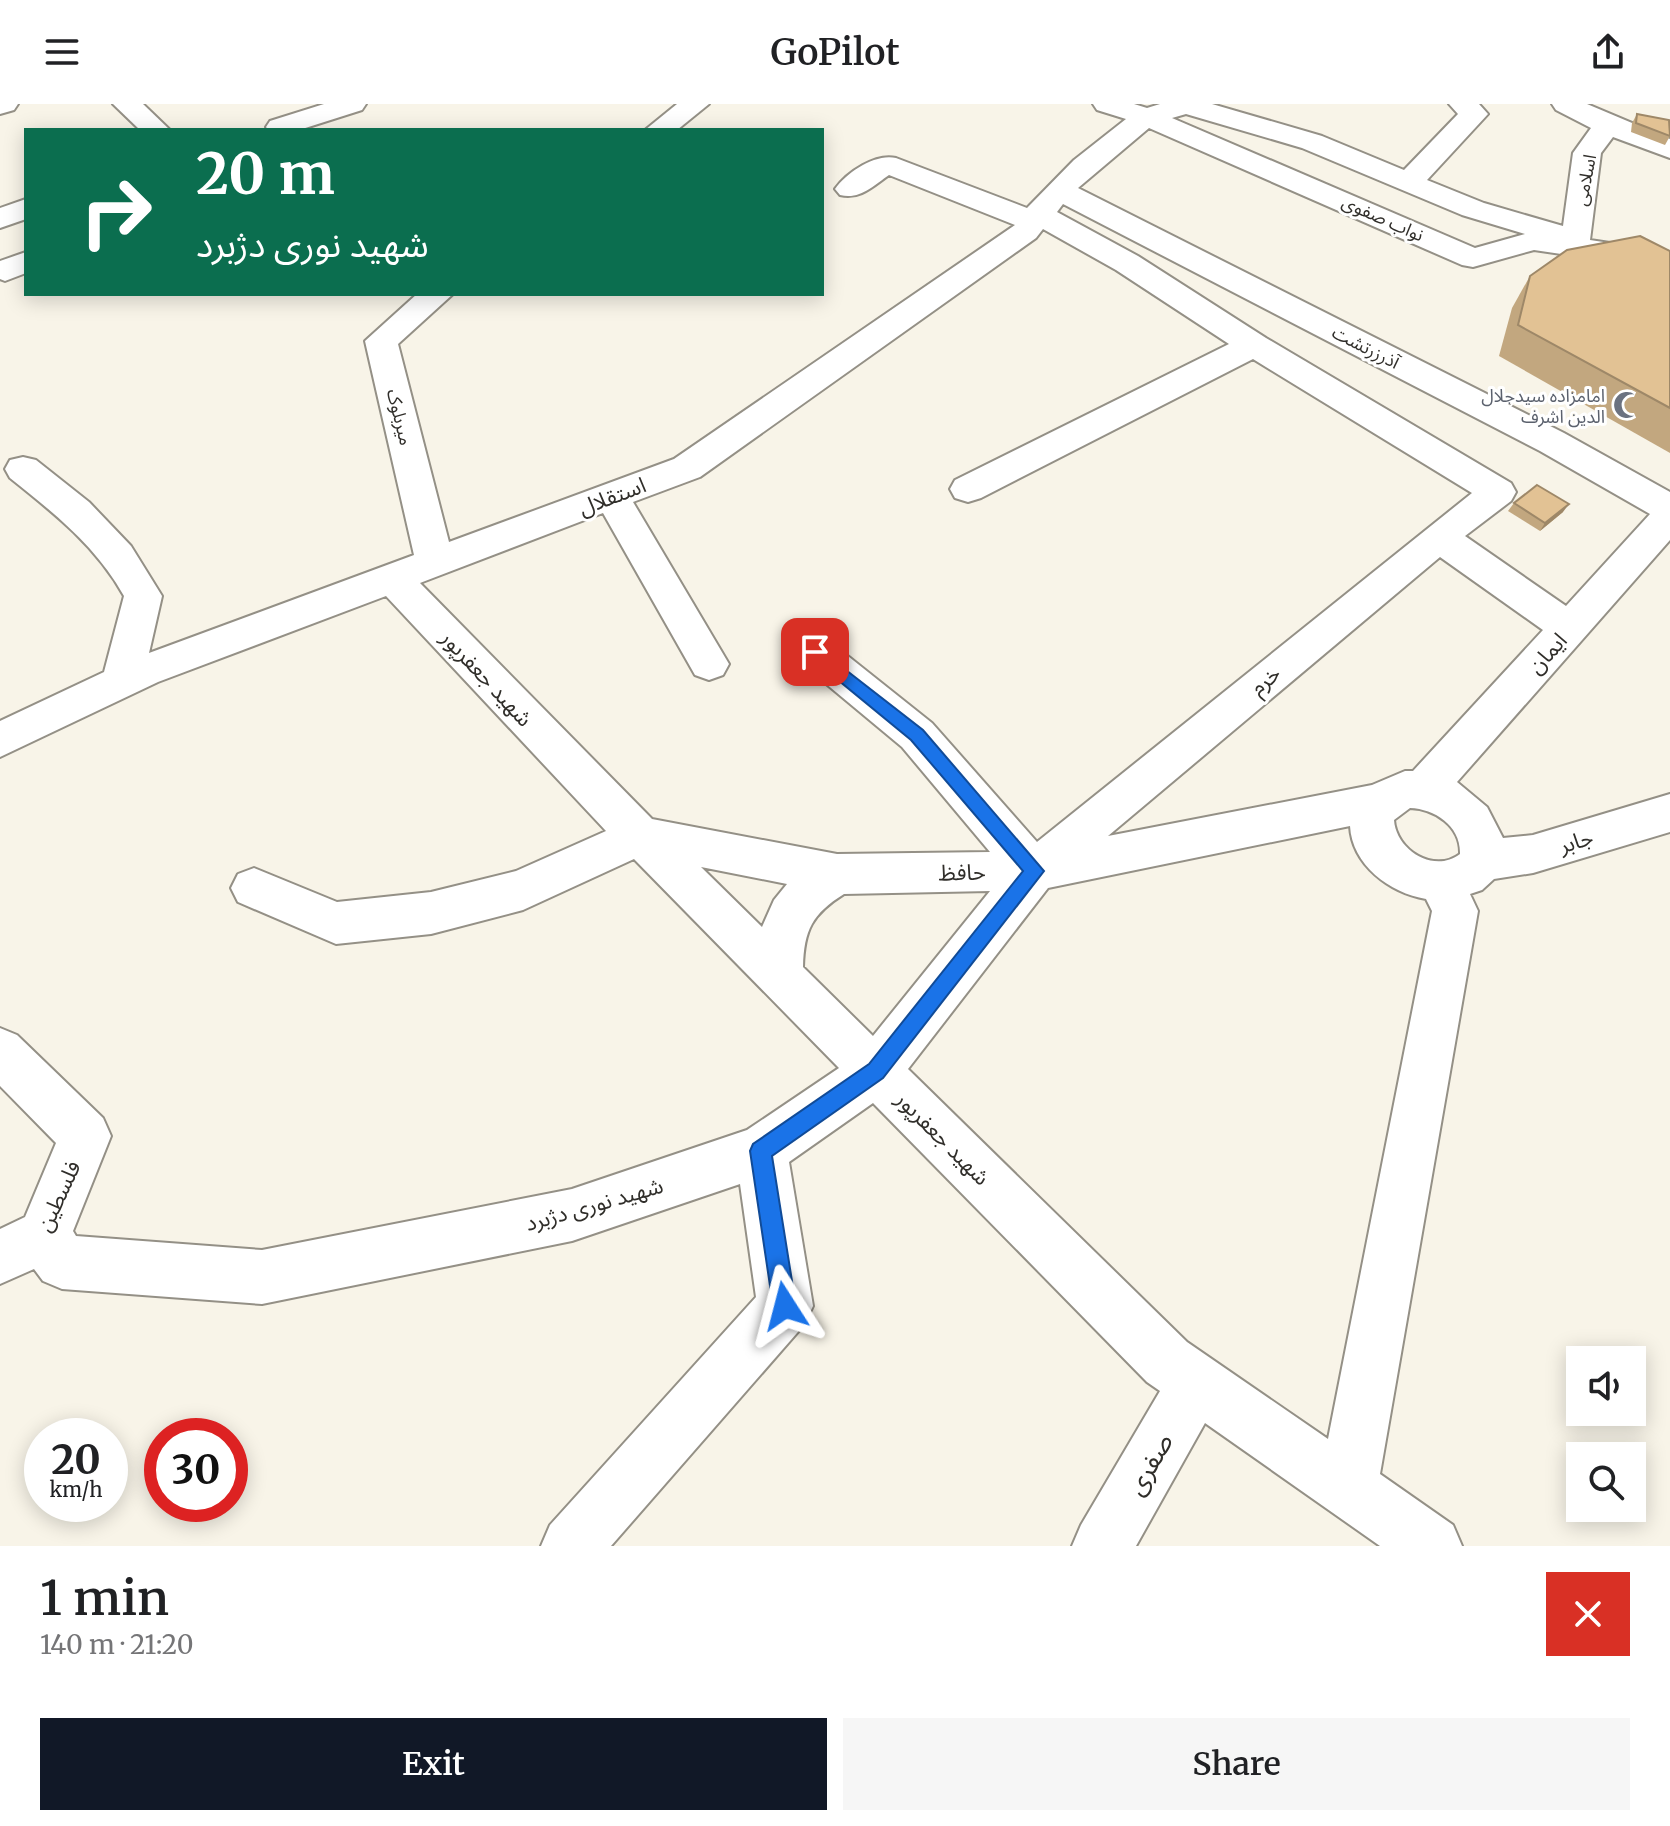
<!DOCTYPE html>
<html lang="en">
<head>
<meta charset="utf-8">
<style>
  :root { --surface:#fff; --page:#f6f6f6; --text:#202124; --muted:#757577; --accent:#111827 }
  body { margin:0; font-family:Merriweather,"Noto Sans Arabic",serif; background:var(--page); color:var(--text); height:100vh; display:flex; flex-direction:column; font-size:30px; white-space:nowrap }
  * { box-sizing:border-box; margin:0 }
  p { font-size:26px; color:var(--muted) }
  .icon { flex:none; width:44px; height:44px; fill:none; stroke:currentColor; stroke-width:2; stroke-linecap:round; stroke-linejoin:round }
  .map { position:relative; height:1442px; overflow:hidden }
  .panel { display:flex; flex-direction:column; background:var(--surface); flex:1 }
  .panel>* { flex:none }
  .top-card { position:absolute; left:24px; top:24px; width:800px; height:168px; border-radius:0px; box-shadow:0 4px 20px #0003; background:#0b6e4f; color:#fff; overflow:hidden }
  .tools { position:absolute; left:1566px; top:1242px; display:grid; gap:16px }
  .tools a { display:grid; place-items:center; width:80px; height:80px; border-radius:0px; background:var(--surface); box-shadow:0 4px 20px #0003; font-size:40px }
  .speed { position:absolute; left:24px; top:1314px; display:flex; gap:16px; font-size:40px; font-weight:700; text-align:center }
  .speed>* { display:grid; place-content:center; width:104px; height:104px; border-radius:50%; background:var(--surface); box-shadow:0 4px 20px #0003; line-height:1 }
  .speed small { font-size:20px; font-weight:400 }
  .speed .limit { border:12px solid #d22; background:#fff; color:#111 }
  .pin { position:absolute; display:grid; place-items:center; width:68px; height:68px; color:#fff; margin:-34px; border-radius:16px; box-shadow:0 4px 12px #0006 }
  .me { position:absolute; width:88px; margin:-44px; rotate:351deg; stroke-linejoin:round; filter:drop-shadow(0 0 6px #0008) }
  .turn { display:flex; align-items:center; gap:28px; height:168px; padding:0 40px; font-size:36px }
  .turn .icon { width:104px; height:104px; stroke-width:2.5 }
  .turn b { display:block; font-size:56px; line-height:68px }
  .round { display:grid; place-items:center; flex:none; width:84px; height:84px; border-radius:0px; background:var(--page) }
  .summary { display:flex; align-items:center; justify-content:space-between; height:136px; padding:0 40px }
  h1 { font-size:48px; font-weight:600; line-height:60px }
  .button { display:flex; gap:16px; margin-top:auto; padding:16px 40px }
  .button a { flex:1; height:92px; border-radius:0px; background:var(--accent); color:#fff; font-size:32px; font-weight:600; line-height:92px; text-align:center }
  .button a+a { background:var(--page); color:var(--text) }
  header { display:flex; justify-content:space-between; align-items:center; height:104px; padding:0 40px; background:var(--surface); font-size:36px; font-weight:600 }
  .map>svg:first-child { display:block }
  .lines { fill:none; stroke-linecap:round; stroke-linejoin:round }
  .minor-casing { stroke:#949086; stroke-width:4 }
  .minor { fill:#fff; fill-rule:evenodd }
  .wall { fill:#c2a77f }
  .shaded-wall { fill:#9e8868 }
  .building { fill:#e2c294; stroke:#9e8868; stroke-width:2 }
  .route { fill:#1a73e8; stroke:#114b97; stroke-width:2 }
  .labels { text-anchor:middle; dominant-baseline:central; stroke-width:6; stroke-linejoin:round; paint-order:stroke }
  .far-street-label { font-size:18px; fill:#302e2a; stroke:#fff }
  .far-worship-label { font-size:18px; fill:#5b616d; stroke:#fff; text-anchor:end }
  .street-label { font-size:22px; fill:#302e2a; stroke:#fff }
  .near-street-label { font-size:26px; fill:#302e2a; stroke:#fff }
</style>
</head>
<body>
<header><svg class="icon" aria-label="menu" viewBox="0 0 24 24"><path d="M4 6h16M4 12h16M4 18h16"/></svg>GoPilot<svg class="icon" aria-label="share" viewBox="0 0 24 24"><path d="M12 15V3M7 8l5-5 5 5M5 13v7h14v-7"/></svg></header>
<div class="map">
<svg width="1670" height="1442" viewBox="0 0 1670 1442">
  <rect width="100%" height="100%" fill="#f8f4e8"/>
  <g class="lines">
    <g class="minor-casing">
      <g id="minor">
        <polygon points="0,0 18,0 14,6 0,10"/>
        <polygon points="113,0 143,0 170,26 140,26"/>
        <polygon points="324,0 366,0 362,6 299,26 268,26 266,23 270,17"/>
        <polygon points="677,0 709,0 677,26 645,26"/>
        <path d="M1093,0H1134L1147,4L1160,0H1212L1322,32L1404,66L1458,10L1449,0H1479L1488,10L1427,76L1484,99L1563,122L1573,49L1591,24L1556,6L1552,0H1587L1670,35V54L1613,33L1601,49L1590,136L1670,148V166L1534,146L1473,163L1462,161L1149,24L1078,84L1564,329L1670,388V436L1457,678L1487,703L1503,734L1533,731L1670,690V728L1533,769L1494,775L1482,786L1470,790L1478,807L1380,1370L1453,1421L1462,1442H1380L1205,1319L1136,1442H1072L1081,1421L1160,1287L1147,1278L873,999L789,1058L813,1202L804,1221L611,1442H541L550,1421L756,1193L740,1080L572,1137L262,1200L62,1185L43,1177L34,1165L0,1180V1125L25,1113L56,1039L0,982V924L17,931L103,1014L111,1032L73,1127L76,1132L262,1146L572,1085L747,1026L839,964L634,755L523,806L431,830L336,840L238,798L231,784L238,770L254,764L337,798L431,788L516,767L606,727L386,492L158,578L0,653V617L104,568L124,492C96,442 54,409 10,374L5,365L10,356L23,353L36,356L89,398L131,442L162,492L149,549L414,451L365,237L417,190H453L398,240L449,438L674,355L1015,121L889,71C873,82 860,96 840,91L835,85C847,68 876,49 896,54L1027,104L1074,56L1126,15L1097,6ZM1186,10L1302,44L1462,111L1525,130L1475,144L1172,14ZM1063,100L1540,347L1650,410L1566,502L1465,432L1511,397L1516,388L1511,379L1266,234L1138,152L1057,108ZM1043,125L1116,166L1229,240L955,376L950,385L955,394L968,398L981,394L1253,255L1472,389L1037,738L932,619L829,537L815,532L801,537L795,548L801,559L902,643L990,748L837,750L652,715L420,479L603,409L695,571L709,576L723,571L729,560L633,398L700,373L1036,134ZM1440,453L1543,526L1413,667H1405L1372,681L1108,732ZM1410,704C1435,705 1461,722 1460,750C1434,770 1396,746 1394,716ZM1350,722C1352,761 1390,789 1426,795L1432,807L1328,1335L1187,1238L908,965L1048,784ZM701,763L787,780L774,796L762,823ZM990,787L873,932L803,863C804,826 812,810 844,790Z"/>
        <polygon points="26,95 26,115 0,124 0,104"/>
        <polygon points="26,148 26,169 5,177 0,175 0,157"/>
      </g>
    </g>
    <use href="#minor" class="minor"/>
  </g>
  <g class="wall">
    <polygon points="1637,10 1670,32 1665,41 1631,28 1632,19"/>
    <polygon points="1670,147 1670,349 1499,252 1512,204 1530,172"/>
    <polygon points="1514,399 1563,408 1540,427 1508,407"/>
  </g>
  <polygon class="shaded-wall" points="1569,400 1563,408 1540,427 1545,419"/>
  <g class="building">
    <polygon points="1637,10 1669,16 1670,32 1636,19"/>
    <polygon points="1640,132 1670,147 1670,304 1518,221 1530,172 1567,146"/>
    <polygon points="1537,381 1569,400 1545,419 1514,399"/>
  </g>
  <polygon class="route" points="815,542 923,626 1044,767 883,974 772,1052 796,1202 793,1210 785,1213 777,1210 773,1202 750,1047 753,1040 869,960 1023,767 911,636 810,553 807,548 810,544"/>
  <defs>
    <g id="mosque-bare" transform="scale(2.16)"><path d="M3.5-4.9A6 6 0 1 0 3.5 4.9A5 5 0 1 1 3.5-4.9Z" fill="#6b7280" stroke="#fff" stroke-width="2.5" paint-order="stroke"/></g>
  </defs>
  <g fill-rule="evenodd">
    <use href="#mosque-bare" x="1627" y="301"/>
  </g>
  <g class="labels">
    <g class="far-street-label">
      <text transform="translate(1585 76) rotate(-79)">اسلامی</text>
      <text transform="translate(1383 114) rotate(24)">نواب صفوی</text>
      <text transform="translate(1366 243) rotate(27)">آذرزرتشت</text>
      <text transform="translate(400 313) rotate(76)">میربلوک</text>
    </g>
    <g class="far-worship-label">
      <text x="1605" y="291">امامزاده سیدجلال<tspan x="1605" dy="21">الدین اشرف</tspan></text>
    </g>
    <g class="street-label">
      <text transform="translate(612 392) rotate(-21)">استقلال</text>
      <text transform="translate(1547 549) rotate(-48)">ایمان</text>
      <text transform="translate(487 574) rotate(47)">شهید جعفرپور</text>
      <text transform="translate(1265 576) rotate(-40)">خرم</text>
      <text transform="translate(1576 737) rotate(-17)">جابر</text>
      <text transform="translate(962 768) rotate(-1)">حافظ</text>
      <text transform="translate(943 1034) rotate(45)">شهید جعفرپور</text>
      <text transform="translate(58 1092) rotate(-65)">فلسطین</text>
      <text transform="translate(594 1100) rotate(-16)">شهید نوری دژبرد</text>
    </g>
    <g class="near-street-label">
      <text transform="translate(1149 1360) rotate(-60)">صفری</text>
    </g>
  </g>
</svg>
<div class="tools">
<a><svg class="icon" aria-label="sound" viewBox="0 0 24 24"><path d="M4 9h4l5-4v14l-5-4H4zM17 9q2 3 0 6"/></svg></a>
<a><svg class="icon" aria-label="search" viewBox="0 0 24 24"><circle cx="10" cy="10" r="6"/><path d="M15 15l6 6"/></svg></a>
</div>
<div class="speed"><div>20<small>km/h</small></div><div class="limit">30</div></div>
<div class="pin" style="left:815px;top:548px;background:#d93025"><svg class="icon" aria-label="arrive" viewBox="0 0 24 24"><path d="M6 21V4h12l-3 4 3 4H6"/></svg></div>
<svg class="me" style="left:785px;top:1202px" viewBox="-20 -20 40 40"><path d="M0-17L14 15 0 8-14 15z" fill="#1a73e8" stroke="#fff" stroke-width="4"/></svg>
<div class="top-card">
<div class="turn"><svg class="icon" aria-label="right" viewBox="0 0 24 24"><path d="M7 20v-9h11M14 6l5 5-5 5"/></svg><div><b>20 m</b>شهید نوری دژبرد</div></div>
</div>
</div>
<section class="panel">
<div class="summary"><div><h1>1 min</h1><p>140 m · 21:20</p></div><a class="round" style="background:#d93025;color:#fff"><svg class="icon" aria-label="close" viewBox="0 0 24 24"><path d="M6 6l12 12M18 6L6 18"/></svg></a></div>
<div class="button"><a>Exit</a><a>Share</a></div>
</section>
</body>
</html>
